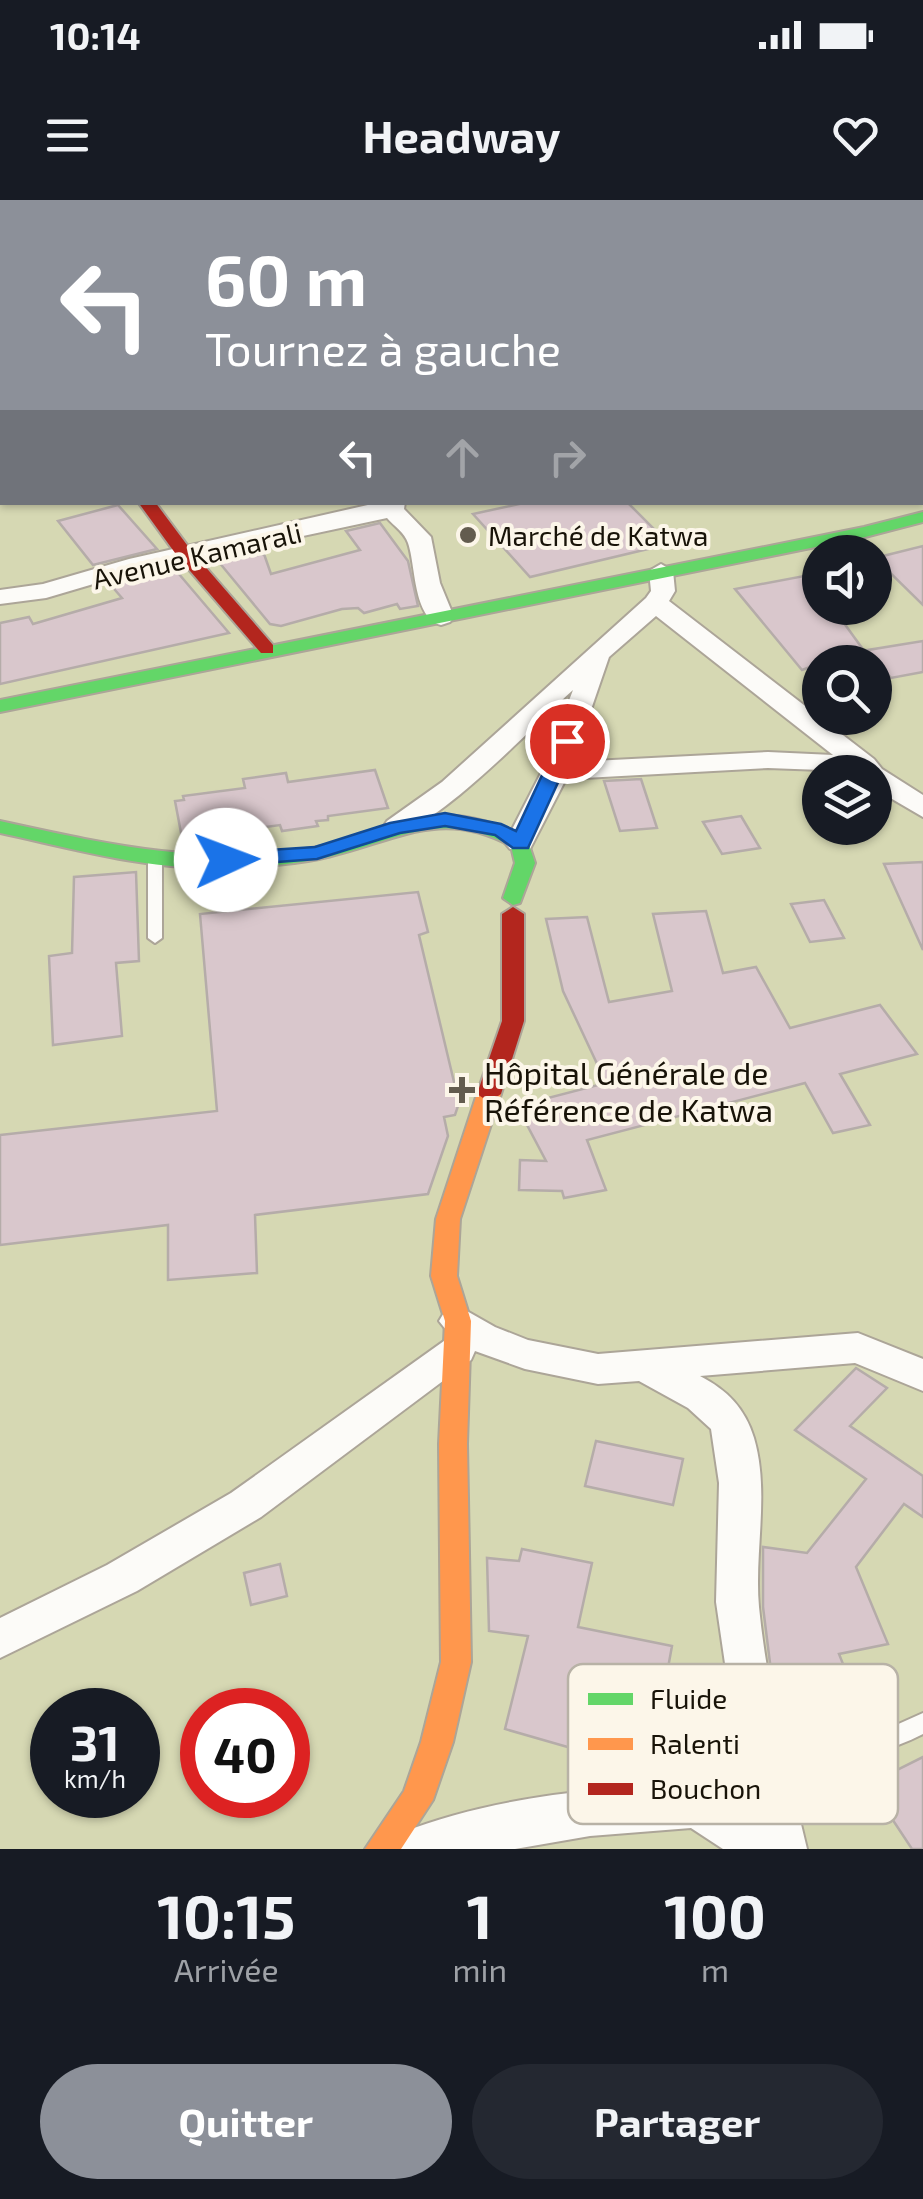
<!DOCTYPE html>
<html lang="fr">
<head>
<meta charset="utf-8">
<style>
  :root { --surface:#171b24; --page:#242831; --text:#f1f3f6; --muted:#9ea1a6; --accent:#8c9099 }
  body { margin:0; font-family:"Exo 2",sans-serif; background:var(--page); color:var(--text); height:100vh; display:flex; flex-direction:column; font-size:38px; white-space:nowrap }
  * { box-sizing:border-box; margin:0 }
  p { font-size:32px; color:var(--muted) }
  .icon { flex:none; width:55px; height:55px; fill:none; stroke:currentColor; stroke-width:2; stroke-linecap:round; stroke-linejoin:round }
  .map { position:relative; height:1649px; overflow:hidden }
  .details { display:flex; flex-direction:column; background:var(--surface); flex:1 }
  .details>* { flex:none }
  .hud { position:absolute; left:0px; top:0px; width:925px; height:305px; box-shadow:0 2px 8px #0004; background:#8c9099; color:#fff; overflow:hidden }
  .tools { position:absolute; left:802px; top:335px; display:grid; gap:20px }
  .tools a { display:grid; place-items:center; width:90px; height:90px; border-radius:50%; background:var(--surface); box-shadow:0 2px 8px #0004; font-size:50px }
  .speed { position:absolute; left:30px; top:1488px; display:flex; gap:20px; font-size:50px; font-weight:700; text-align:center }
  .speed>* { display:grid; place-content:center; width:130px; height:130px; border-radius:50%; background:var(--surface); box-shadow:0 2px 8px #0004; line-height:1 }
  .speed small { font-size:25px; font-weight:400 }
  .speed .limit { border:15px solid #d22; background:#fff; color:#111 }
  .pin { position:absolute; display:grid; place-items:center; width:85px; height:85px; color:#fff; margin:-42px; border:5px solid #fff; border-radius:50%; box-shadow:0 2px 10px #0007 }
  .me { position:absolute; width:110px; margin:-55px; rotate:88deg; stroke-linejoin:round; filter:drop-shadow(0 0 8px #0008) }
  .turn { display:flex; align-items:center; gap:35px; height:210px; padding:0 40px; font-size:45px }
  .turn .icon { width:130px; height:130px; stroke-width:2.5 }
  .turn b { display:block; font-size:70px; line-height:85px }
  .lanes { display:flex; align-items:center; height:95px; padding:0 40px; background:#0003; justify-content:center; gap:50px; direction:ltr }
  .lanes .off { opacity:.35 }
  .eta { display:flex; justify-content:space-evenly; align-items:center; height:170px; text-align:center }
  .eta b { font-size:60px; font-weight:700; line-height:70px }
  .action { display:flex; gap:20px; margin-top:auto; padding:20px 40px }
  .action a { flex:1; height:115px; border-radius:60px; background:var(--accent); color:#fff; font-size:40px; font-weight:700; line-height:115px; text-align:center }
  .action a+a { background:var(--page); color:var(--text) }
  .status { display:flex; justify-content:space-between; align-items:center; height:70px; padding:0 50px; background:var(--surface); direction:ltr }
  .status svg { height:28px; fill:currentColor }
  header { display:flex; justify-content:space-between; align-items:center; height:130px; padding:0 40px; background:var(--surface); font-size:45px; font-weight:700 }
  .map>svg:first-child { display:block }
  .green { fill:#d6d8b3; fill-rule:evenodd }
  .building { fill:#d9c7cc; stroke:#b5aca9; stroke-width:2.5 }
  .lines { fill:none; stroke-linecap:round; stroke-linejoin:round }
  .lane-casing { stroke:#aca598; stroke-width:4 }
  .street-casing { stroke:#aca598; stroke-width:4 }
  .fast-casing { stroke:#aca598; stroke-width:4 }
  .slow-casing { stroke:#aca598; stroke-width:4 }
  .jam-casing { stroke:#aca598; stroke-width:4 }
  .lane { fill:#fcfbf8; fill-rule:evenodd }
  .street { fill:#fcfbf8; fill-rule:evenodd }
  .fast { fill:#63d668; fill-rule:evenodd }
  .slow { fill:#ff974d; fill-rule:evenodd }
  .jam { fill:#b3261e; fill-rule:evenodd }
  .route { fill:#1a73e8; stroke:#114b97; stroke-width:2.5 }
  .poi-dot { fill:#635c4f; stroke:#fcf6e9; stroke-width:4 }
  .labels { text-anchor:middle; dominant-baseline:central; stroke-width:8; stroke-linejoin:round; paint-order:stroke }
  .far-poi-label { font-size:28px; fill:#181308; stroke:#fcf6e9; text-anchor:start }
  .far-street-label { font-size:28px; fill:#181308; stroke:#fcf6e9 }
  .poi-label { font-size:32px; fill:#181308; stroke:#fcf6e9; text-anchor:start }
  .key { fill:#fcf6e9; stroke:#b8b2a6; stroke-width:2.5 }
  .key-label { font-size:28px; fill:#181308 }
</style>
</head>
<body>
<div class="status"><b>10:14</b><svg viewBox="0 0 49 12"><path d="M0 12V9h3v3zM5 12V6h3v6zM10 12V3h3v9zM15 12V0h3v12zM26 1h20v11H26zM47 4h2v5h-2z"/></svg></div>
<header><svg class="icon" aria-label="menu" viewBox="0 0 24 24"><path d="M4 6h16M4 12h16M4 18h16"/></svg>Headway<svg class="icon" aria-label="heart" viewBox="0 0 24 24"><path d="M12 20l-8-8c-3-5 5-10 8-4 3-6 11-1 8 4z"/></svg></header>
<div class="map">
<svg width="923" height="1649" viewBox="0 0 923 1649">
  <rect width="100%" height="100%" fill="#ede4d3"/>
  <path class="green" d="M0,0H923V1649H0ZM2,2H922V302H2ZM820,352H875V408H820ZM820,462H875V518H820ZM820,572H875V628H820ZM52,1510H138V1595H52ZM202,1510H288V1595H202Z"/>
  <g class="building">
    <polygon points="528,302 627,302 669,344 530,377 473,314"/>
    <polygon points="118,305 157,349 93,365 58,321"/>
    <polygon points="380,323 408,361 418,406 400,409 397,404 364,413 358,408 342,409 281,426 270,424 218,361 264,354 271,374 360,350 346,331"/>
    <polygon points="923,346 923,405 875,358"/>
    <polygon points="173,367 229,433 0,484 0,423 29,417 33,424 122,398 109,383"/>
    <polygon points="804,376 820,392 820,408 833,408 862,448 802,470 735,389"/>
    <polygon points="923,441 923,472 891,478 868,450"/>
    <polygon points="375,570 388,608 328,616 328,620 316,621 318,626 282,631 280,625 182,638 175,601 184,600 183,596 245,588 243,579 286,573 288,582"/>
    <polygon points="641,579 657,628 620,631 604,581"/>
    <polygon points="741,616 760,648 722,654 703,622"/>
    <polygon points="923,662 923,750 884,664"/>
    <polygon points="136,672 139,761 116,763 122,836 53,845 49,756 72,753 74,677"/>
    <polygon points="418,692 428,732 419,735 459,903 455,915 444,917 448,936 428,994 255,1015 257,1073 168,1080 168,1025 0,1045 0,935 217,911 200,714"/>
    <polygon points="824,700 844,738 810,742 791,704"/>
    <polygon points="706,711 723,773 756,767 790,828 880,805 917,854 840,874 870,925 833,933 805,883 587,940 606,990 564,998 562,991 519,990 520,960 546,961 517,906 606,883 563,791 546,719 587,717 609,802 672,791 653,714"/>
    <polygon points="856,1168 887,1188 850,1226 923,1276 923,1317 904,1304 856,1367 888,1444 839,1454 866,1522 805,1535 794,1532 770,1463 763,1407 763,1347 807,1353 866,1279 795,1230"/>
    <polygon points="596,1241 683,1259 673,1305 585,1286"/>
    <polygon points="522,1349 592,1363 578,1427 672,1446 657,1528 641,1524 630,1565 505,1529 528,1436 489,1431 487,1358 519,1361"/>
    <polygon points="280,1364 287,1396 251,1405 244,1373"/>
    <polygon points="923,1557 923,1649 912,1649 869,1584"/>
  </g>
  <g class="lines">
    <g class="lane-casing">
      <g id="lane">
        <polygon points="155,654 162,658 162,738 155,743 148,738 148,658"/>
        <path d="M923,1513V1534C870,1561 816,1567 760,1546L757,1539L760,1532L767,1529L806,1539H846L885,1530Z"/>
      </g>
    </g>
    <g class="street-casing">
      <g id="street">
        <polygon points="136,0 270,0 135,2"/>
        <polygon points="0,221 2,222 2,235 0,235"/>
        <path d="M381,302H405L404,309L431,337L440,383L454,417L450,422L441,425C413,418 416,366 408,343C405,333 394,326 387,318L134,372L46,398L0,404V390L43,384L129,359Z"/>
        <path d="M661,364L673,371L675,391L669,401L874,559L882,569L923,595V617L875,589V572L768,568L566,579L530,649H510L505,643L542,571L573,490C540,519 424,643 387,633L383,627L387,621L442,582L646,398L651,391L649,371ZM656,416L833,555L768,552L573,562L609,457Z"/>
        <path d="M458,1106L495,1127L528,1140L598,1154L858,1133L923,1159V1191L855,1163L700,1176C727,1190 745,1208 754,1238C770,1292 754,1352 759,1407C767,1490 788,1569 807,1649H723L691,1628L590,1636L515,1649H394L401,1633C489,1598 593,1588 687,1583L735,1532L716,1402L719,1283L711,1229L688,1208L639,1181L598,1184L525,1169L475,1151L471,1160L261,1317L137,1391L0,1458V1418L107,1365L231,1293L451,1136L439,1121L445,1111ZM746,1588L752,1614L732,1602Z"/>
      </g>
    </g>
    <g class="fast-casing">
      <g id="fast">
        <rect x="0" y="116" width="2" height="11"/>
        <polygon points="923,312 923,322 865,337 0,512 0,500 864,327"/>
        <path d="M443,615C475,616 499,624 527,639L535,663L520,703L513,705L503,698L515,663L511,646C438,606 392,644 319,659C284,666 247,667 212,668C140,668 70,648 0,633V621C105,644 209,668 317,647C360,638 400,621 443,615Z"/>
      </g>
    </g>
    <g class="slow-casing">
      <polygon id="slow" points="489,886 501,894 460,1019 457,1076 471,1121 467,1244 471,1462 453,1542 433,1600 401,1649 365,1649 404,1591 421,1542 441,1462 439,1244 445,1121 431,1076 436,1019 477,894"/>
    </g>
    <g class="jam-casing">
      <g id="jam">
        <polygon points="138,302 155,302 190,349 273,445 273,453 261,453 178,357"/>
        <polygon points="513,707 524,714 524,821 501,894 489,902 477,894 502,821 502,714"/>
      </g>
    </g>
    <use href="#lane" class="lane"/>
    <use href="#street" class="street"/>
    <use href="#fast" class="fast"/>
    <use href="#slow" class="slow"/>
    <use href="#jam" class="jam"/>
  </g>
  <polygon class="route" points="567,535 577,541 528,648 513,648 495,635 445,626 400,633 317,659 226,666 215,660 226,653 315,647 390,623 445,613 501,624 516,631 558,541"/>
  <g class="poi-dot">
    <circle cx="468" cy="335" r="10"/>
    <path d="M457 875h10v10h10v10h-10v10h-10v-10h-10v-10h10z"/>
  </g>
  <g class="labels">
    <g class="far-poi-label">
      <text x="488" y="335">Marché de Katwa</text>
    </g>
    <g class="far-street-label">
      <text transform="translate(197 355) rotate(-13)">Avenue Kamarali</text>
    </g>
    <g class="poi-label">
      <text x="484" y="872">Hôpital Générale de<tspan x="484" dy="37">Référence de Katwa</tspan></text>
    </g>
  </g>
  <rect x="568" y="1464" width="330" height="160" rx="15" class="key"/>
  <rect x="588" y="1493" width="45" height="12" fill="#63d668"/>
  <rect x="588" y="1538" width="45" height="12" fill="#ff974d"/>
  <rect x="588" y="1583" width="45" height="12" fill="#b3261e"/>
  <g class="key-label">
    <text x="650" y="1509">Fluide</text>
    <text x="650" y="1554">Ralenti</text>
    <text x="650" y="1599">Bouchon</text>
  </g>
</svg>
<div class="tools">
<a><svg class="icon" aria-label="sound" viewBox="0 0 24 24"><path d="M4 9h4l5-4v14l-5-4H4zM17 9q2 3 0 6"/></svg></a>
<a><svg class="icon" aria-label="search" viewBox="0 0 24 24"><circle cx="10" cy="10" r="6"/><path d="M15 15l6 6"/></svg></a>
<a><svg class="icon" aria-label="layers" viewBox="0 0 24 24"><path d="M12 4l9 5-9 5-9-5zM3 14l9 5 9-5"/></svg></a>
</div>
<div class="speed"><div>31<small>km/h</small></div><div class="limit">40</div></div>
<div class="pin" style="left:567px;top:541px;background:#d93025"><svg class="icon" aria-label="arrive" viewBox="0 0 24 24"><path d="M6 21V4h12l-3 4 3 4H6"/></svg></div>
<svg class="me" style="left:226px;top:660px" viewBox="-20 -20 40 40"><circle r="19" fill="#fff"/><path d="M0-13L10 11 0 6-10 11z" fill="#1a73e8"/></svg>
<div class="hud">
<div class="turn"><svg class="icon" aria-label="left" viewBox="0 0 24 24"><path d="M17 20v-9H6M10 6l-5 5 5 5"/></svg><div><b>60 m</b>Tournez à gauche</div></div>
<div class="lanes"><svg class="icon" aria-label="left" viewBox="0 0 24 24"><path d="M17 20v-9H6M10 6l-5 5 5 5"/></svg><svg class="icon off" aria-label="ahead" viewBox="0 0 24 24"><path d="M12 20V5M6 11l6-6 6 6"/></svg><svg class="icon off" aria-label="right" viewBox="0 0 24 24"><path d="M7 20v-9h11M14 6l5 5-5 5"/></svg></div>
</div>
</div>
<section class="details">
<div class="eta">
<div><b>10:15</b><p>Arrivée</p></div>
<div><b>1</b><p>min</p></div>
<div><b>100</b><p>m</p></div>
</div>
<div class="action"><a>Quitter</a><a>Partager</a></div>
</section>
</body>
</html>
